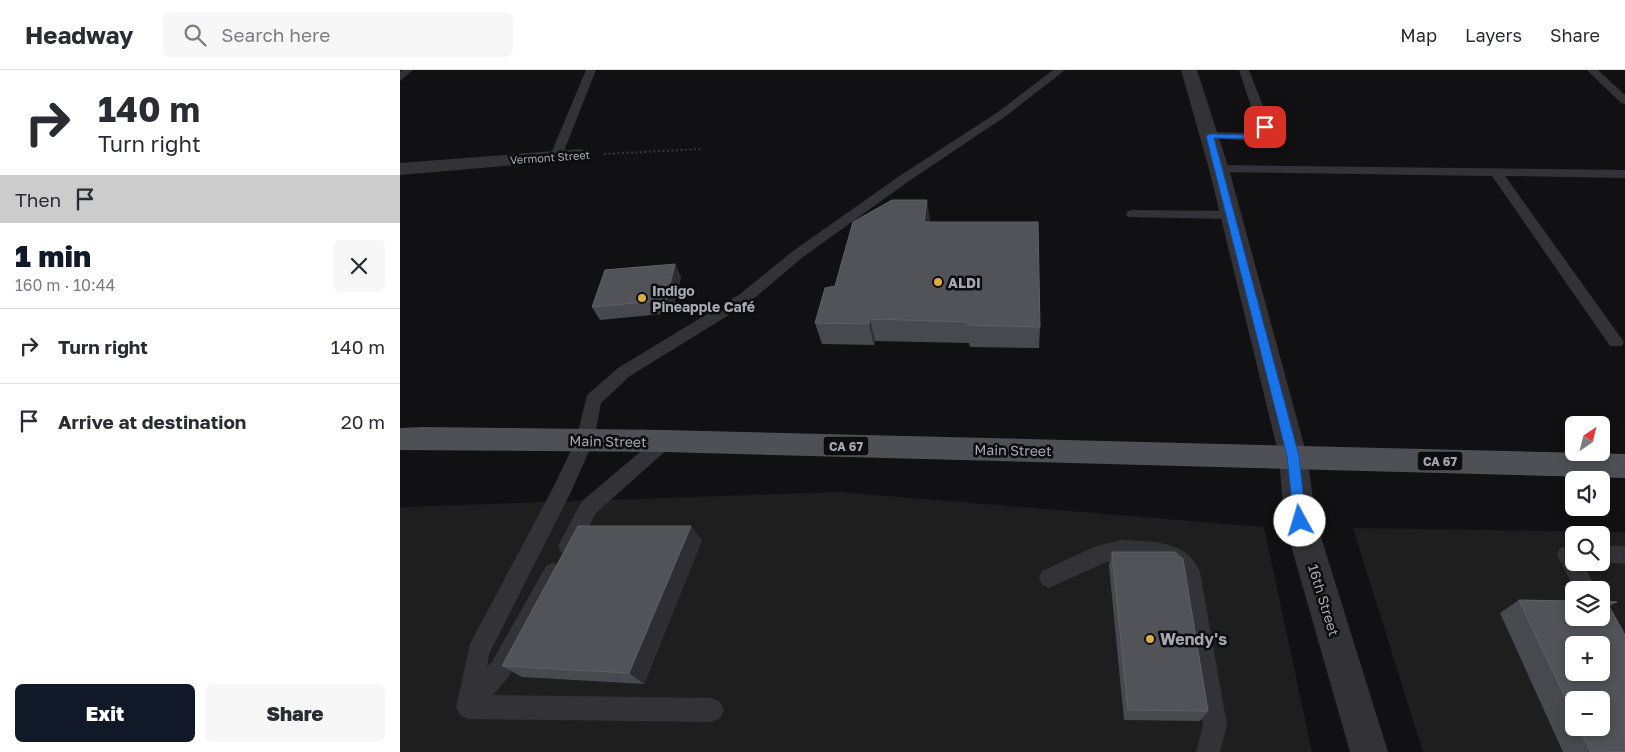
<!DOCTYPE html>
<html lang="en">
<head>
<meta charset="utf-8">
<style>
  :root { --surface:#fff; --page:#f7f7f7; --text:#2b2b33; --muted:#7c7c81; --line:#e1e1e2; --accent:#111827 }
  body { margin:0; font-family:"Golos Text",sans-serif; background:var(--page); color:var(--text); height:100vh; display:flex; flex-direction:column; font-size:19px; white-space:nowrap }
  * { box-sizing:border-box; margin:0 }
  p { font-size:16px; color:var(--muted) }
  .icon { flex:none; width:28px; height:28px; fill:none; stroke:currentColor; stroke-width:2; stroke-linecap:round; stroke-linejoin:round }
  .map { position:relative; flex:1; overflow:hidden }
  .panel { display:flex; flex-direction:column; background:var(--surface); width:400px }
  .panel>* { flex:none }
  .top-card { background:#fff; color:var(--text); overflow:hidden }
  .needle { width:32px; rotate:35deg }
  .controls { position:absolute; left:1165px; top:346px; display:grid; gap:10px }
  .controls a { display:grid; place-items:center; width:45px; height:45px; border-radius:8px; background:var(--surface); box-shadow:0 2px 8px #0003; font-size:25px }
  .pin { position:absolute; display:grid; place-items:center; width:42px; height:42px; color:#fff; margin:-21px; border-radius:10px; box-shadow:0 2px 8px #0006 }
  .me { position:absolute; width:55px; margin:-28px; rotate:354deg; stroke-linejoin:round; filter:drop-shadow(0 0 4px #0008) }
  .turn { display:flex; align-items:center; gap:18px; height:105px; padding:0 15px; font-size:22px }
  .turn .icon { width:65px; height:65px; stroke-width:2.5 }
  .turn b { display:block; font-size:35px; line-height:42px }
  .then { display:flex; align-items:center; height:48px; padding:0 15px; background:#0003; gap:10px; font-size:19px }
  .round { display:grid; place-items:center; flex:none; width:52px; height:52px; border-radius:8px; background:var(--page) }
  .summary { display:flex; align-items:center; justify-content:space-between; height:85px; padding:0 15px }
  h1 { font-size:30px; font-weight:800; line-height:38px; color:var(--accent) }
  .action { display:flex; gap:10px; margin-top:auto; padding:10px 15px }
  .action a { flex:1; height:58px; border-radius:8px; background:var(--accent); color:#fff; font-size:20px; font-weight:800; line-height:58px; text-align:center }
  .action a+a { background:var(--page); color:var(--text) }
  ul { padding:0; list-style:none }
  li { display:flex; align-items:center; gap:15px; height:75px; padding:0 15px; border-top:1px solid var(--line) }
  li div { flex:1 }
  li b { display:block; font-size:19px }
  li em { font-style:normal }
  header { display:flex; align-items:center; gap:30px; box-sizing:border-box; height:70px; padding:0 25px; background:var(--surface); border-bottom:1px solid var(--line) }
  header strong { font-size:24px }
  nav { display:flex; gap:28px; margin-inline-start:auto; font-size:18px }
  .search { width:350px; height:45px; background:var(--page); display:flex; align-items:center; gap:12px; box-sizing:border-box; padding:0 18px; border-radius:8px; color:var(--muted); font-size:19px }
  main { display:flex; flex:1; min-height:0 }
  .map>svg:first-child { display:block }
  .built { fill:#1e1e1f; fill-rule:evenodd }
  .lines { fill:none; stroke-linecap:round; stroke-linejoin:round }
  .path { stroke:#393a3e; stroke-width:2; stroke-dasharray:2 2.5; stroke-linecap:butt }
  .lane { fill:#333337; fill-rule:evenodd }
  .street { fill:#333337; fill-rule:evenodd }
  .primary { fill:#4f5056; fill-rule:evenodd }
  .wall { fill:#48494e; fill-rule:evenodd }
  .shaded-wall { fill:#2e2e32 }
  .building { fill:#525358; stroke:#5f6166; fill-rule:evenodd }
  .route { fill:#1a73e8; stroke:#114b97 }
  .poi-dot { fill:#daad42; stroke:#0d0c0e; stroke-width:2 }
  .labels { text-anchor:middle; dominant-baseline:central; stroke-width:5; stroke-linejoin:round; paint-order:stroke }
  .far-street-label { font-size:11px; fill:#a5a8b2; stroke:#0d0c0e }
  .shield { fill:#0d0c0e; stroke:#777981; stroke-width:1 }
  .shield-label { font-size:12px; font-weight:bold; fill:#a5a8b2 }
  .poi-label { font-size:14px; font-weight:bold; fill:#a5a8b2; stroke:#0d0c0e; text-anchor:start }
  .street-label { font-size:14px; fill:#a5a8b2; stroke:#0d0c0e }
  .near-poi-label { font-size:16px; font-weight:bold; fill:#a5a8b2; stroke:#0d0c0e; text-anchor:start }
</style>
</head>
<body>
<header>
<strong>Headway</strong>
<div class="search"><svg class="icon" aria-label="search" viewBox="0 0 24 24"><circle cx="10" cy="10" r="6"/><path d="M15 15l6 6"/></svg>Search here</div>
<nav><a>Map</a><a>Layers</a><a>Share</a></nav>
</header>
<main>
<section class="panel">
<div class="top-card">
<div class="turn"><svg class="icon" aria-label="right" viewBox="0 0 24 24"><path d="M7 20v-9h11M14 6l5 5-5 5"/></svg><div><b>140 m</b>Turn right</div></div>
<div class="then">Then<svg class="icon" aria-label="arrive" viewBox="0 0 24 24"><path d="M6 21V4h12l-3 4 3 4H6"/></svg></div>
</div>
<div class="summary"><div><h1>1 min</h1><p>160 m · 10:44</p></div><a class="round"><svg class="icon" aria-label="close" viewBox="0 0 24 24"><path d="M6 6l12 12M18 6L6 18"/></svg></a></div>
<ul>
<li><svg class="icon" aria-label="right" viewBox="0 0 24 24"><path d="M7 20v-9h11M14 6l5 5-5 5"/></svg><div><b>Turn right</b></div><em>140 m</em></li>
<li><svg class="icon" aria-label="arrive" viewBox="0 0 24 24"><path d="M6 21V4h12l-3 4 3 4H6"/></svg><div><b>Arrive at destination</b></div><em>20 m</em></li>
</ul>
<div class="action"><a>Exit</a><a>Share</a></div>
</section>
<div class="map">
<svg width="1225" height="682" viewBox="0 0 1225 682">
  <rect width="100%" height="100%" fill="#111113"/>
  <g class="built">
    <polygon points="439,422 864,457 912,682 0,682 0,437"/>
    <path d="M953,458L1225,462V682H1023ZM1174,465H1201V492H1174ZM1174,520H1201V548H1174ZM1174,575H1201V602H1174ZM1174,630H1201V658H1174Z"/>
  </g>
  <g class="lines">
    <polyline class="path" points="204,84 301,79"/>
    <g class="lane">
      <polygon points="2,0 13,0 0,11 0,2"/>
      <polygon points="186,0 196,0 162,86 156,90 152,89 150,86"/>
      <polygon points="653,0 665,0 606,46 509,111 403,187 350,232 230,306 201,333 194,370 170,424 89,584 87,597 93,590 146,496 153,493 160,496 163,503 109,606 93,625 312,628 320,632 324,640 320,648 312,652 68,649 60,645 56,637 70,574 155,414 176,370 187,325 218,298 340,224 393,181 501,105 598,42"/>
      <polygon points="839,0 849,0 871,57 870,62 856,71 806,68 804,66 810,62 854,63 859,60"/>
      <polygon points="1187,0 1198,0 1225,25 1225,34 1221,33"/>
      <polygon points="819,95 1225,100 1225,108 1105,106 1224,272 1222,276 1210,276 1092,106 815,102 813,99"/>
      <polygon points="733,140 831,141 838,145 831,149 728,147 726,144 728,141"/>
      <polygon points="265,364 271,366 274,371 271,376 196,443 175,482 168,485 161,482 158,476 182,431 259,366"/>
      <path d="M721,470C753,472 786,469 800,502L827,655L820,682H796L803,655L780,505L774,496L762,491L721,488L704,493L649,518L642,515L639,508L642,501L694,477Z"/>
      <polygon points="1167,476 1174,476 1174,492 1182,492 1197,520 1175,520 1157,485 1160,478"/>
      <polygon points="1201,476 1225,476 1225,494 1196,492 1201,492"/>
    </g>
    <g class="street">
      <polygon points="781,0 797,0 829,99 907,386 916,451 988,682 950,682 884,451 879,386 809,99"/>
      <polygon points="180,79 187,81 190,85 187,89 0,105 0,93"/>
    </g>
    <polygon class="primary" points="22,357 265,360 1225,384 1225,408 265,382 0,380 0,358"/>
  </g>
  <g class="wall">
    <polygon points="530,152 640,257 639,278 570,277 569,273 475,271 474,275 422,274 415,253 435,216"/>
    <polygon points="275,194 281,207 272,243 200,250 192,237"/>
    <polygon points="302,470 244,614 122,607 102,596"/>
    <polygon points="712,482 808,641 800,651 724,650 709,496"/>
    <path d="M1119,530L1217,532L1210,536L1225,682H1163L1100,543ZM1174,630L1201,658H1174Z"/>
  </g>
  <g class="shaded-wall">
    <polygon points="527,130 530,151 526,173 524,152"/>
    <polygon points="275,194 281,207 272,243 266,230"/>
    <polygon points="470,249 475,271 474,275 469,254"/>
    <polygon points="291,456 302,470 244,614 229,603"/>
  </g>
  <g class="building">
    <polygon points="492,130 527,130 524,152 638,152 640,257 568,255 568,252 470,249 469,254 415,253 425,218 435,216 453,152"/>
    <polygon points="275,194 266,230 192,237 205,200"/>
    <polygon points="178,456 291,456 229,603 102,596"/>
    <polygon points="712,482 775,482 783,489 808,641 728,640"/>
    <path d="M1119,530L1174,531V548H1201V531L1217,532L1210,533L1209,536L1225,565V682H1191L1179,658H1201V630H1174V646ZM1174,575H1201V602H1174Z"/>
  </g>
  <polygon class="route" points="865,54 869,57 868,62 856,69 814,68 899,386 906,451 905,455 900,457 895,455 894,451 887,386 806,66 810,64 855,65"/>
  <g class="poi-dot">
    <circle cx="538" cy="212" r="5"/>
    <circle cx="242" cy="228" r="5"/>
    <circle cx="750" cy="569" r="5"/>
  </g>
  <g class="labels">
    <g class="far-street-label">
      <text transform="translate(150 87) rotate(-4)">Vermont Street</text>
    </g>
    <g class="shield">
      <rect x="423.5" y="366.5" width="45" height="19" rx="4"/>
      <rect x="1017.5" y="381.5" width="45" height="19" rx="4"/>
    </g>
    <g class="shield-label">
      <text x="446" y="376">CA 67</text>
      <text x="1040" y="391">CA 67</text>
    </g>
    <g class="poi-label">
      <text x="548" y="212">ALDI</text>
      <text x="252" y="220">Indigo<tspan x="252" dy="16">Pineapple Café</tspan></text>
    </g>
    <g class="street-label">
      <text transform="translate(208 371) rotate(1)">Main Street</text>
      <text transform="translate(613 380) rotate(1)">Main Street</text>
      <text transform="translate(924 530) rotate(73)">16th Street</text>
    </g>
    <g class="near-poi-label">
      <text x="760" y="569">Wendy's</text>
    </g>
  </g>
</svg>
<div class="controls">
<a><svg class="needle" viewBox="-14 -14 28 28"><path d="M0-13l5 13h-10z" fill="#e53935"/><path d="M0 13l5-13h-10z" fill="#7c7c81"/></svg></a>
<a><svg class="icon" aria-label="sound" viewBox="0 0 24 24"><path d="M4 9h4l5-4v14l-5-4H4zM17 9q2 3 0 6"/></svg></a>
<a><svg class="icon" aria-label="search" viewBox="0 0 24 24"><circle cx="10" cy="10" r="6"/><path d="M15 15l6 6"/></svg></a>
<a><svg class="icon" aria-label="layers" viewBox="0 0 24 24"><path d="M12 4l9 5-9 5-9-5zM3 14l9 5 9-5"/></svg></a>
<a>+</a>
<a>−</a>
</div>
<div class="pin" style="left:865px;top:57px;background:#d93025"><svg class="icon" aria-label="arrive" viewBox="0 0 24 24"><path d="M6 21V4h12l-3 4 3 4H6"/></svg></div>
<svg class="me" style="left:900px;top:451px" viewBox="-20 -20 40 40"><circle r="19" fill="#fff"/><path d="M0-13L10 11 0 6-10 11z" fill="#1a73e8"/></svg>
</div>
</main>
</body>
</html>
